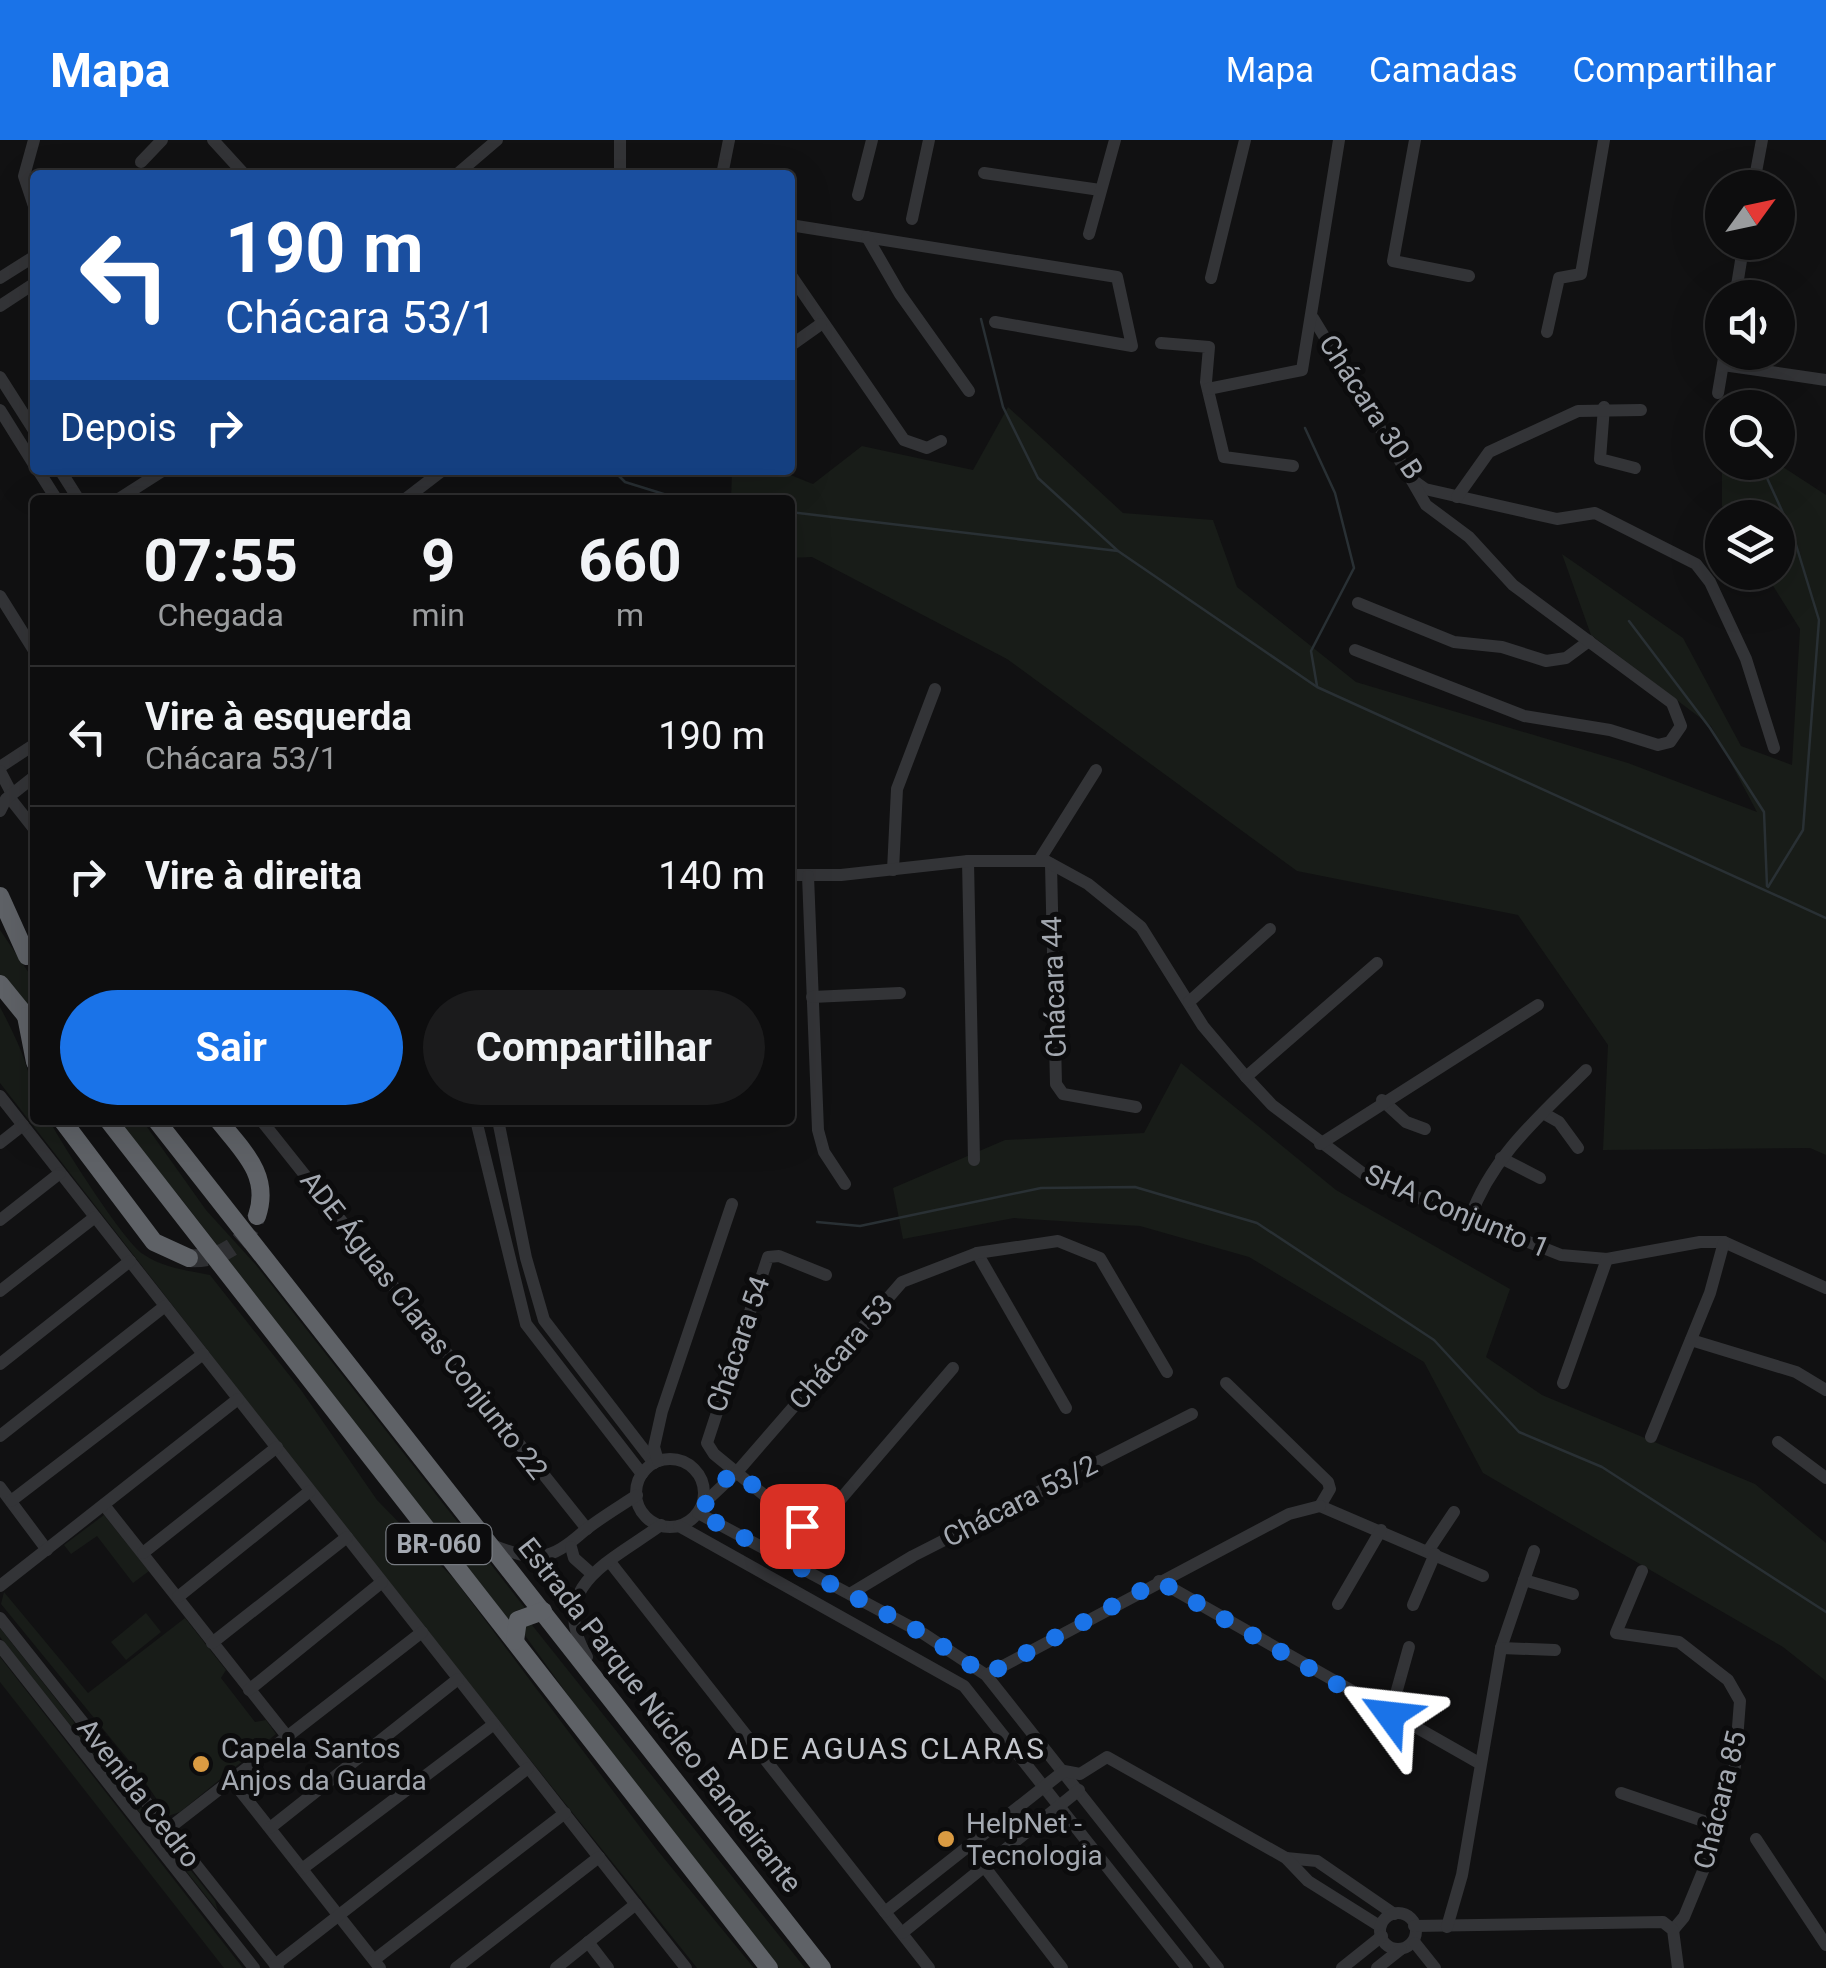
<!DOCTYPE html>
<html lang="pt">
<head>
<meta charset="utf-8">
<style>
  :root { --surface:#0d0d0e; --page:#1b1b1c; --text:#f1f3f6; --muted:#9a9c9e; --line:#2d2d2e; --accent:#1a73e8 }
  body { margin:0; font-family:Roboto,sans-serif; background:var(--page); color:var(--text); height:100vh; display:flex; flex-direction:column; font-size:38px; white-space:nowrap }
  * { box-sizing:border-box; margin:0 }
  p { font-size:32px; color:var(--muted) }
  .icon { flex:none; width:55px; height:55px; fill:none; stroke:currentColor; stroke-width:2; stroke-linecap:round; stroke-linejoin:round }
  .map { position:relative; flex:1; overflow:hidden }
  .details { position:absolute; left:30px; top:355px; width:765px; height:630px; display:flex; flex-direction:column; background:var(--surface); border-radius:10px; box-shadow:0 10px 40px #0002,0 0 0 2px var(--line) }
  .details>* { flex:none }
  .top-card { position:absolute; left:30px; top:30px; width:765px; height:305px; border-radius:10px; box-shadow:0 10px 40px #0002,0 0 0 2px var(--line); background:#1a4fa0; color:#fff; overflow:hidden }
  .needle { width:65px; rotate:57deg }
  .fabs { position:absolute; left:1705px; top:30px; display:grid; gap:20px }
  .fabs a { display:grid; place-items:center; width:90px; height:90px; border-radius:50%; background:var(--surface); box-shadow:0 10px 40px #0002,0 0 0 2px var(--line); font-size:50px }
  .pin { position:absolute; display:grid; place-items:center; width:85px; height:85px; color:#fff; margin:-42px; border-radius:20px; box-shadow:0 5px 15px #0006 }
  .me { position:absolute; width:110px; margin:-55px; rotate:300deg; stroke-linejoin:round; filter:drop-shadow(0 0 8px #0008) }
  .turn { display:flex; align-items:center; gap:35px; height:210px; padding:0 30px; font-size:45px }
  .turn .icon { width:130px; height:130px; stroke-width:2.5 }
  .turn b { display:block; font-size:70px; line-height:85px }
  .then { display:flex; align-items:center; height:95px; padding:0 30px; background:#0003; gap:20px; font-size:38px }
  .eta { display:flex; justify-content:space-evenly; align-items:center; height:170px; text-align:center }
  .eta b { font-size:60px; font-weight:700; line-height:70px }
  .primary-button { display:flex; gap:20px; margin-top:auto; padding:20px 30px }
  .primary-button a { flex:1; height:115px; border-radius:60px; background:var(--accent); color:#fff; font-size:40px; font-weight:700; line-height:115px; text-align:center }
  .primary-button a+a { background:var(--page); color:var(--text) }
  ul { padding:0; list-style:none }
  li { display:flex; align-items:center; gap:30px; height:140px; padding:0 30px; border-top:2px solid var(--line) }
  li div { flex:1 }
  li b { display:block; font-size:38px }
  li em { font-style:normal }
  header { display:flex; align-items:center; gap:60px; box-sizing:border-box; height:140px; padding:0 50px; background:var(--accent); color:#fff }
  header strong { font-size:48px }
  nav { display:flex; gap:55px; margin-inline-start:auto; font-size:35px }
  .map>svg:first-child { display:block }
  .green { fill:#181c18 }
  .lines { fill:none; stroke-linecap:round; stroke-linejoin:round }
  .stream { stroke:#293034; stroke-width:2.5 }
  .highway-tunnel { stroke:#2e2f32; stroke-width:18; stroke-dasharray:18 9; stroke-linecap:butt }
  .minor { stroke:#333437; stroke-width:12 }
  .highway { stroke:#5f6267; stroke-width:18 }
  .route { stroke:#1a73e8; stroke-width:18; stroke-dasharray:0 32.4 }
  .poi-dot { fill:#da9b42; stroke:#0c0c0d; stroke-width:4 }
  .labels { text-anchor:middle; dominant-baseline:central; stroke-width:10; stroke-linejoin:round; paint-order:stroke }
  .shield { fill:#0c0c0d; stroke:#767a80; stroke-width:2.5 }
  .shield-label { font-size:25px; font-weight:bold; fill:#a4a9b1 }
  .street-label { font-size:28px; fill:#a4a9b1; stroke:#0c0c0d }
  .poi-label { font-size:28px; fill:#a4a9b1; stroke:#0c0c0d; text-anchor:start }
  .neighbourhood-label { font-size:30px; letter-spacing:2.5px; fill:#c5c8ce; stroke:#0c0c0d }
</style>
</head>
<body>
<header>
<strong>Mapa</strong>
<nav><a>Mapa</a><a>Camadas</a><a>Compartilhar</a></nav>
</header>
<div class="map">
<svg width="1826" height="1828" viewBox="0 0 1826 1828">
  <rect width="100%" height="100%" fill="#111112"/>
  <g class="green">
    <polygon points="1008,267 1123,373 1213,380 1237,447 1356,542 1628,623 1757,672 1711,586 1591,495 1562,414 1683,498 1741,606 1792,625 1800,489 1765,433 1778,432 1778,378 1730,377 1722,366 1722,317 1722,322 1777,323 1826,355 1826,1015 1810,1008 1603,1010 1608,905 1518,775 1297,731 1007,519 812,417 790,418 790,360 731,360 732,330 778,330 813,344 862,306 973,330"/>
    <polygon points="0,790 35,842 35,881 0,838"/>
    <path d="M0,867C20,905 35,937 35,980H49C62,1004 124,1102 143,1114C163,1128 186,1130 210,1135L301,1250L377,1360L455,1440L658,1711L754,1828H697L375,1426L0,943Z"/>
    <polygon points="1181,923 1336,1050 1510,1149 1486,1217 1542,1255 1755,1344 1826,1403 1826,1541 1783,1507 1483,1333 1424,1222 1249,1117 1140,1086 1014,1078 903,1099 893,1048 1005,1000 1144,993"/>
    <polygon points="112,980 142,980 206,1070 256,1125 525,1468 515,1471 508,1481 179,1056"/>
    <polygon points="104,1375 149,1431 133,1443 97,1396 71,1414 64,1405"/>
    <polygon points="4,1452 88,1553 185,1478 226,1530 221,1538 255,1582 266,1580 276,1594 180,1672 168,1676 139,1633 1,1464"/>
    <polygon points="146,1473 161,1492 126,1520 111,1502"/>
    <polygon points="529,1482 532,1485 805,1828 779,1828 610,1614 524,1494 522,1485"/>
    <polygon points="0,1488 215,1761 218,1771 0,1497"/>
    <polygon points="0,1517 243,1828 224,1828 0,1542"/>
  </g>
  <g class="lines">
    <g class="stream">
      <polyline points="981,179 1003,267 1038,338 1118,411"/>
      <polyline points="1305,288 1335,353 1354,428 1311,511 1317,546"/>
      <polyline points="1762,327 1793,395 1819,480 1803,690 1768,747"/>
      <polyline points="613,330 625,342 683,360"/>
      <polyline points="790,372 1118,411 1317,547 1826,778"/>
      <polyline points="1629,481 1710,588 1764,672 1767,746"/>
      <polyline points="817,1082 860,1086 1041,1048 1135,1047 1257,1083 1434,1200 1519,1292 1602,1327 1826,1472"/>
    </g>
    <path class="highway-tunnel" d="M189,1118C220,1120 244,1105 257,1076"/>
    <g class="minor">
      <polyline points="34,0 24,36 35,69"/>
      <polyline points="213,0 245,35"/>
      <polyline points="1415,0 1393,121 1469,136"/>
      <polyline points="141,22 162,0"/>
      <polyline points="984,33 1100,50"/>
      <polyline points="456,35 497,0"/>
      <polyline points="620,35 620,0"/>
      <polyline points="722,35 729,0"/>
      <polyline points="1753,48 1762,0"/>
      <polyline points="858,55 872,0"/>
      <polyline points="912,79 929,0"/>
      <polyline points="790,85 1117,137 1132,206 995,182"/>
      <polyline points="1089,94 1115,0"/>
      <polyline points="867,97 900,154 969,251"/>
      <polyline points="790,134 904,300 927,308 941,301"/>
      <polyline points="0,138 35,116"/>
      <polyline points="1211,138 1245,0"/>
      <polyline points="1735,158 1744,102"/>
      <polyline points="0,166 35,143"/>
      <polyline points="1313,178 1411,339 1425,349 1557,379 1595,373 1696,424 1710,442 1746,519 1774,608"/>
      <polyline points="1547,192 1559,138 1581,134 1604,0"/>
      <polyline points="1161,203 1209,207 1206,242 1224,317 1293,326"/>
      <polyline points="790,206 821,184"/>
      <polyline points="1723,225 1826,240"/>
      <polyline points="0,237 35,292"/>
      <polyline points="1208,249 1302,230 1339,0"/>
      <polyline points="1718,253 1725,212"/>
      <polyline points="1604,267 1600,319 1635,328"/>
      <polyline points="0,270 35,326"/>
      <polyline points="38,330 57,360"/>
      <polyline points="60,330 79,360"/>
      <polyline points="1457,357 1489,312 1578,271 1641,270"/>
      <polyline points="117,360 164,330"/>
      <polyline points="404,360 443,330"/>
      <polyline points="0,456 35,512"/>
      <polyline points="1358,463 1454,502 1502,507 1546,521 1566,518 1589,501"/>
      <polyline points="1355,510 1524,576 1610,590 1658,605 1670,602 1681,586 1672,563 1513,445 1469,397 1426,365 1411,339"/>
      <polyline points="0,627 35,604"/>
      <polyline points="0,631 12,654"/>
      <polyline points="9,657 35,690"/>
      <polyline points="0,671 6,659 35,636"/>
      <polyline points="1040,719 1096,630"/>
      <polyline points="968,721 974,1020"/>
      <polyline points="1051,724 1056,944 1063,954 1136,967"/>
      <polyline points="893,730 897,649 935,549"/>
      <polyline points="790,735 841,735 968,721 1046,721 1088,744 1141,787 1203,886 1246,937 1272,965 1369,1038 1561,1115 1607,1119 1700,1102 1724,1102 1826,1148"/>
      <polyline points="808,736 818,990 824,1012 845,1044"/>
      <polyline points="812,857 900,853"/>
      <polyline points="1189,862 1270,789"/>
      <polyline points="1246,937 1377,823"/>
      <polyline points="0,956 686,1828"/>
      <polyline points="1382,960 1406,982 1425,989"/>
      <polyline points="1543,973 1559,982 1578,1008"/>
      <polyline points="261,980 587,1389"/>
      <polyline points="476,980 526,1184 642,1334"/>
      <polyline points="498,980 526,1118 544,1180 654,1323"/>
      <polyline points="0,1003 23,985"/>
      <polyline points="1320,1004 1538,865"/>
      <polyline points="1501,1018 1540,1038"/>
      <path d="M1470,1078C1492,1016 1540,976 1586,930"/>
      <polyline points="0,1080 60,1033"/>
      <polyline points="977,1113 1066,1268"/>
      <polyline points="826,1135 779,1116 768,1117 707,1303 714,1314 802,1386 821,1382 953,1228"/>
      <polyline points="0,1151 95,1077"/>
      <polyline points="1691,1200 1796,1232 1826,1250"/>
      <polyline points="0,1224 130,1121"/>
      <polyline points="1226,1243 1328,1342 1330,1349 1320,1366"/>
      <polyline points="1563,1243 1607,1119"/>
      <polyline points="0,1296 165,1166"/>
      <polyline points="1651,1297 1710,1153 1724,1102"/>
      <polyline points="1778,1302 1826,1338"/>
      <circle cx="670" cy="1353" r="34"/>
      <polyline points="658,1321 654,1307 662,1271 732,1064"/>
      <polyline points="0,1347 47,1410"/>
      <polyline points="11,1361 203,1214"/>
      <polyline points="104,1365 286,1595"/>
      <polyline points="702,1365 737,1332 902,1142 977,1113 1058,1101 1100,1118 1167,1232"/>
      <polyline points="1320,1366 1483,1436"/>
      <polyline points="698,1373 924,1494 986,1535 1218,1828"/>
      <polyline points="679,1386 964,1546 1187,1828"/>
      <path d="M492,1405C536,1422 549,1422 584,1391C600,1378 619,1367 637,1355"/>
      <polyline points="571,1407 574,1418 592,1434"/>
      <polyline points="1428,1411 1454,1372"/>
      <polyline points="143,1413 277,1307"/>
      <polyline points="610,1422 929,1828"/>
      <polyline points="1642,1431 1616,1493 1679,1502 1728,1540 1740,1561 1735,1626 1716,1671 1710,1714 1684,1777 1673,1790"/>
      <polyline points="1524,1440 1573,1454"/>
      <polyline points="1159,1441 1479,1623"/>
      <polyline points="0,1446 238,1259"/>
      <polyline points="850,1454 913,1416 1192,1274"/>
      <polyline points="178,1457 310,1351"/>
      <polyline points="1338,1464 1381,1390"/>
      <polyline points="1413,1465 1435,1414"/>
      <polyline points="0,1478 278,1828"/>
      <polyline points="212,1503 347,1397"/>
      <polyline points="0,1506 254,1828"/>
      <polyline points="1501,1508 1534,1411"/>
      <path d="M587,1517C546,1446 610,1422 661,1385"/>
      <polyline points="986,1535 1289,1374 1320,1366"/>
      <polyline points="249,1550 382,1442"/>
      <polyline points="1390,1575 1409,1507"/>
      <polyline points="230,1638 380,1828"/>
      <polyline points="1621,1653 1715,1685"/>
      <polyline points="270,1688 458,1539"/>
      <polyline points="168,1689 422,1492"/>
      <polyline points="1756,1699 1826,1805"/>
      <polyline points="1286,1718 1317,1721 1394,1774"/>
      <polyline points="983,1725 1062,1828"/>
      <polyline points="302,1729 494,1584"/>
      <polyline points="885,1772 1064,1631 1080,1634 1107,1617 1286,1718 1308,1741 1378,1785"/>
      <circle cx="1398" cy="1791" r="18"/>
      <polyline points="1414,1786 1663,1782 1673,1790 1678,1828"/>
      <polyline points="1447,1787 1462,1735 1501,1508 1555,1510"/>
      <polyline points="902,1793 1079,1650"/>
      <polyline points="588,1802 608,1828"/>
      <polyline points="1415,1803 1435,1828"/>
      <polyline points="374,1820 565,1673"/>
      <polyline points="275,1825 528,1628"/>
      <polyline points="456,1828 599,1717"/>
      <polyline points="556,1828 636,1764"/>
      <polyline points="1342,1828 1382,1796"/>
      <polyline points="1377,1828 1401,1809"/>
    </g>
    <g class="highway">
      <polyline points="0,756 27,816"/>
      <polyline points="0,844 35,887"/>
      <polyline points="26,876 35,922"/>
      <polyline points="62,980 154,1102 189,1118"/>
      <polyline points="108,980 769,1828"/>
      <polyline points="156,980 822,1828"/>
      <path d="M218,980C242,1010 271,1035 257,1076"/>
      <polyline points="515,1501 518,1480 543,1471"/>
    </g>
  </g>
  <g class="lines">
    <polyline class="route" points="802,1386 737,1332 726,1339 698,1373 924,1494 986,1535 1159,1441 1390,1575"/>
  </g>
  <g class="poi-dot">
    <circle cx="201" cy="1624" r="10"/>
    <circle cx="946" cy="1699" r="10"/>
  </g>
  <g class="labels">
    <rect class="shield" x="386.5" y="1384" width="105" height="40" rx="8"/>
    <g class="shield-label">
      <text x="439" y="1404">BR-060</text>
    </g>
    <g class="street-label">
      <text transform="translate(1371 267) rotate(57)">Chácara 30 B</text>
      <text transform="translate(1054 847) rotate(-92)">Chácara 44</text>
      <text transform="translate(1457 1071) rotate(23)">SHA Conjunto 1</text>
      <text transform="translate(424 1185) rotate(52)">ADE Águas Claras Conjunto 22</text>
      <text transform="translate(738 1204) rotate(-71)">Chácara 54</text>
      <text transform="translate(841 1212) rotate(-49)">Chácara 53</text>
      <text transform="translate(1020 1361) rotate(-27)">Chácara 53/2</text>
      <text transform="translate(660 1575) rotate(52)">Estrada Parque Núcleo Bandeirante</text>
      <text transform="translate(139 1653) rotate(52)">Avenida Cedro</text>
      <text transform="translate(1720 1660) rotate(-76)">Chácara 85</text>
    </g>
    <g class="poi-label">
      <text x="221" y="1608">Capela Santos<tspan x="221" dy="32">Anjos da Guarda</tspan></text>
      <text x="966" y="1683">HelpNet -<tspan x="966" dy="32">Tecnologia</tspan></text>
    </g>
    <g class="neighbourhood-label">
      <text x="887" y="1608">ADE AGUAS CLARAS</text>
    </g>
  </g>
</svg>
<div class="fabs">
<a><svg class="needle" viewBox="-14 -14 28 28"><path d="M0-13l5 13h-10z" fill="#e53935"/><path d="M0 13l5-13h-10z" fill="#9a9c9e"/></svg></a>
<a><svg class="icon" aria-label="sound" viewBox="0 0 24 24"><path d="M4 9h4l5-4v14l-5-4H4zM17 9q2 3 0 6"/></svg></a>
<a><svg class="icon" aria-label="search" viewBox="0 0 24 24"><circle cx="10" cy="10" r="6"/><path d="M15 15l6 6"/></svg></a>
<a><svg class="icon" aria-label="layers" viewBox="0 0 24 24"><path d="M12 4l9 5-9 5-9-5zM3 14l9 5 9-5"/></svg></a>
</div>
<div class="pin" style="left:802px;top:1386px;background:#d93025"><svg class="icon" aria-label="arrive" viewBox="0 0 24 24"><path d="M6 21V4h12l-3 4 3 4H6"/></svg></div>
<svg class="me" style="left:1390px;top:1575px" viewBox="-20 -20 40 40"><path d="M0-17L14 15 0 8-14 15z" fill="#1a73e8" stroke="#fff" stroke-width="4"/></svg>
<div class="top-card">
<div class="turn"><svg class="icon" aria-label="left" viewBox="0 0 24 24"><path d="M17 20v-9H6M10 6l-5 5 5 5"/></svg><div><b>190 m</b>Chácara 53/1</div></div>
<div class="then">Depois<svg class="icon" aria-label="right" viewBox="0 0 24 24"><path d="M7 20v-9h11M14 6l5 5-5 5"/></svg></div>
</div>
<section class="details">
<div class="eta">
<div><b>07:55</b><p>Chegada</p></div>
<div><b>9</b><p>min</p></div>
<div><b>660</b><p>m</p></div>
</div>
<ul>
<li><svg class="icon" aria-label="left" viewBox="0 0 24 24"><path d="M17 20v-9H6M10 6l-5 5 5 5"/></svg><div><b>Vire à esquerda</b><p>Chácara 53/1</p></div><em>190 m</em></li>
<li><svg class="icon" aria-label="right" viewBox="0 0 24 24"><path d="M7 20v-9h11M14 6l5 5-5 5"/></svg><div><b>Vire à direita</b></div><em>140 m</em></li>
</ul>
<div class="primary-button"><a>Sair</a><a>Compartilhar</a></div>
</section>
</div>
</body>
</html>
